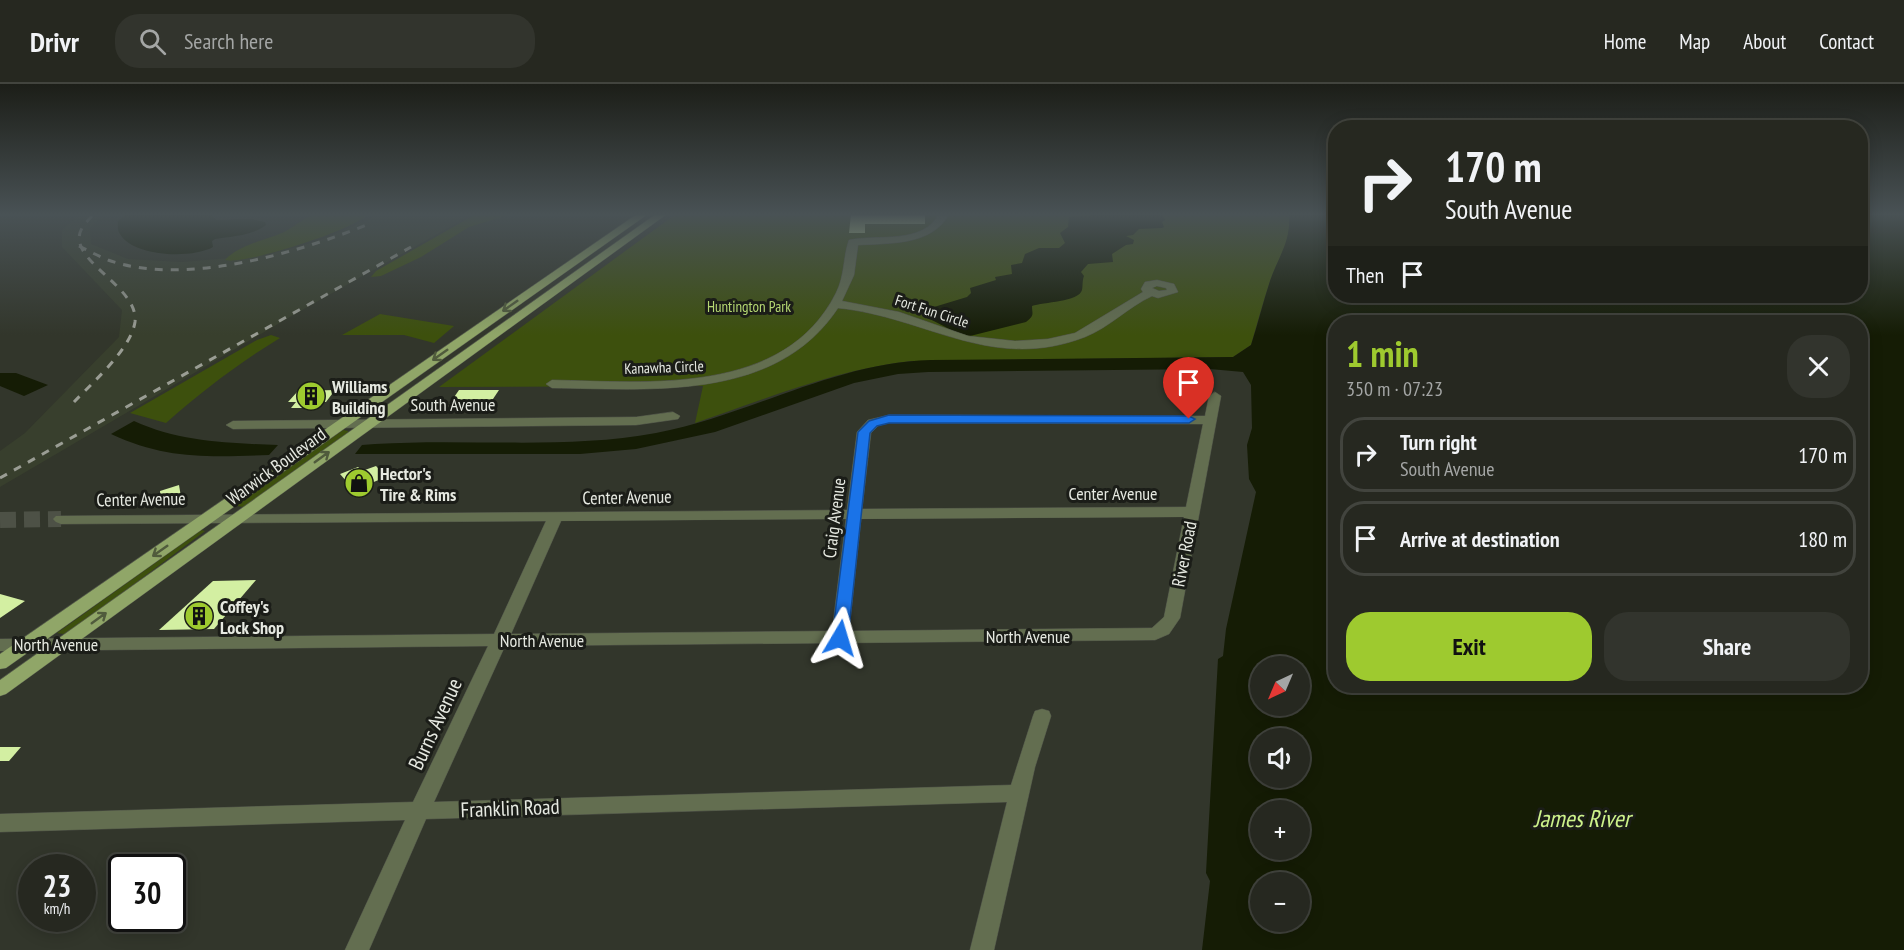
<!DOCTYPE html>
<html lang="en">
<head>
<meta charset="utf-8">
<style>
  :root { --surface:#262820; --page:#32342d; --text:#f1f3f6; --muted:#a4a6a5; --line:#42443e; --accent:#9eca2f }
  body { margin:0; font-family:"PT Sans Narrow",sans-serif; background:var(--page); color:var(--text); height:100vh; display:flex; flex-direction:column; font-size:22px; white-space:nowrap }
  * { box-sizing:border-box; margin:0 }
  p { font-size:20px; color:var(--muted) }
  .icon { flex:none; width:33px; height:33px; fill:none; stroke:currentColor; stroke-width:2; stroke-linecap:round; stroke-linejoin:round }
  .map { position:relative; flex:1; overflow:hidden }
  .details { position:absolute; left:1328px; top:231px; width:540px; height:378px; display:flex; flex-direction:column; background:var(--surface); border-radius:24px; box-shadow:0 3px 15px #0003,0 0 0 2px var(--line) }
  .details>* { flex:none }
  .guide { position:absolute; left:1328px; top:36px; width:540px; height:183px; border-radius:24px; box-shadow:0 3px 15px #0003,0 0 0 2px var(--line); background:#262820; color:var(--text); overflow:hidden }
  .needle { width:39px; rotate:224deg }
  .tools { position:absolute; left:1250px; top:572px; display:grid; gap:12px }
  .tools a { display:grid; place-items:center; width:60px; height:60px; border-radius:50%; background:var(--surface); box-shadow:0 3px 15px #0003,0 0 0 2px var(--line); font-size:30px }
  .speed { position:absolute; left:18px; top:770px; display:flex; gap:12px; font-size:30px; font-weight:700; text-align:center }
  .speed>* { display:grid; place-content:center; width:78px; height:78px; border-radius:50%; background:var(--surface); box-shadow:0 3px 15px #0003,0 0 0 2px var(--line); line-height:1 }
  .speed small { font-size:15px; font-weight:400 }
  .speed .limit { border:3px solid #111; border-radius:9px; background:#fff; color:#111 }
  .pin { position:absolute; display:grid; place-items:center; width:51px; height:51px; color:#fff; margin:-62px -26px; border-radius:50% 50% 50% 0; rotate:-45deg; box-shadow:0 0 6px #0007 }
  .pin .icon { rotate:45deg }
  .me { position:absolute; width:66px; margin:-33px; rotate:7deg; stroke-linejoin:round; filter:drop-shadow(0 0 4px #0008) }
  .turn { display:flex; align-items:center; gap:21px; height:126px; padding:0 18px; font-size:27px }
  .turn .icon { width:78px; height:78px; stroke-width:2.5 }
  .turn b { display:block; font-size:42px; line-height:51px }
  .then { display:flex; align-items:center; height:57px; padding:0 18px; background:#0003; gap:12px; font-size:22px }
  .round { display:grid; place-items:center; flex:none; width:63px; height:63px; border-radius:24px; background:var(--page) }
  .overview { display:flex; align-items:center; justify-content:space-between; height:102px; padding:0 18px }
  h1 { font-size:36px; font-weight:700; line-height:45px; color:var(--accent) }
  .primary-button { display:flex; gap:12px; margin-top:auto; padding:12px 18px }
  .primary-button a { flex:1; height:69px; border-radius:24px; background:var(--accent); color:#111; font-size:24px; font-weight:700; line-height:69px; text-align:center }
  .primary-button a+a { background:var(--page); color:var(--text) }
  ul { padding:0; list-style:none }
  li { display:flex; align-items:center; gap:18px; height:75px; margin:0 12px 9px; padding:0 6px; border:3px solid var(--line); border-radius:24px }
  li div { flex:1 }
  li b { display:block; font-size:22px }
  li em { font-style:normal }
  header { display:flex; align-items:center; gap:36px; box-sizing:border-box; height:84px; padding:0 30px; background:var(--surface); border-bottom:2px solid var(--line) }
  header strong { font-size:28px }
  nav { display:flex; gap:33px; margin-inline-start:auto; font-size:21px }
  .search { width:420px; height:54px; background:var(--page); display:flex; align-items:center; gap:15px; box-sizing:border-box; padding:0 21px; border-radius:24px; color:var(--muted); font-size:22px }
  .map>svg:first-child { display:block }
  .built { fill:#383f2d }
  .green { fill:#3d500d }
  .water { fill:#151c05; fill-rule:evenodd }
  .building { fill:#d3efa2 }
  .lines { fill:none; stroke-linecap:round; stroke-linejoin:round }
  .street-tunnel { stroke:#4d5146; stroke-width:16; stroke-dasharray:16 8; stroke-linecap:butt }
  .street-casing { stroke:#4f5348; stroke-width:1 }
  .primary-casing { stroke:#4f5348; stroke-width:1 }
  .street { fill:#636e50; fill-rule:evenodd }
  .primary { fill:#90a668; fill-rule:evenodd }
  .rail { stroke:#9a9d94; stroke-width:3; stroke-dasharray:8 8; stroke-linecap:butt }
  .oneway { stroke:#505b3c }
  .route { fill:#1a73e8; stroke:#114b97; stroke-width:1.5 }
  .labels { text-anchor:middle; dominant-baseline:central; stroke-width:6; stroke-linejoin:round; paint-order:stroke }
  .far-park-label { font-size:15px; fill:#b5d872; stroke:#1b1d18 }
  .far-street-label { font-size:15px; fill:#e6e9e1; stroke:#1b1d18 }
  .poi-label { font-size:18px; font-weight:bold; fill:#e6e9e1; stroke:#1b1d18; text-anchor:start }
  .street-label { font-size:18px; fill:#e6e9e1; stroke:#1b1d18 }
  .near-street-label { font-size:21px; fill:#e6e9e1; stroke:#1b1d18 }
  .near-water-label { font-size:24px; font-style:italic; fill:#cdf28b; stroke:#1b1d18 }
</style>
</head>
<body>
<header>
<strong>Drivr</strong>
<div class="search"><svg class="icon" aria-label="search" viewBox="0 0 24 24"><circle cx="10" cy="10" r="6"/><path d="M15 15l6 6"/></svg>Search here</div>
<nav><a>Home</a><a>Map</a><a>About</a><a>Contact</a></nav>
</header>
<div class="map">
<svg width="1904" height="866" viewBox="0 0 1904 866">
  <rect width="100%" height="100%" fill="#32362b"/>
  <polygon class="built" points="80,130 104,130 90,144 91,160 128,175 182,178 266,171 318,157 381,130 473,130 295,230 0,403 0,367 25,349 119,253 122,226 62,163 62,146"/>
  <g class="green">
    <path d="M315,130H368C357,145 242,182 225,176C239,160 268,156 286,147C296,141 304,134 315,130Z"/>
    <polygon points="476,130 512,130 469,143 421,173 381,192 371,193 376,187"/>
    <path d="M676,130H1289C1293,155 1278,174 1270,197C1263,218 1257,240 1251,261L1233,273L911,277C837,285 766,315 695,339L703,302L439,303Z"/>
    <polygon points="380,230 454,242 434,259 404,251 342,251"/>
    <path d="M271,251L280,254C239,279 202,307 166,339L130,329L257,256Z"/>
    <polygon points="343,346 348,347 348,349 255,416 243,423 237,422 245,414"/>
    <polygon points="201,446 205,447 81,540 64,550 57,549"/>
  </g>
  <g class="water">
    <path d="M126,130H211L216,136L251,135L265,138L266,141C251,152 232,152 215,155L212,157L213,163C192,175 133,173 120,150C117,146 118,142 118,137Z"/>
    <path d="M1104,130H1167L1163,132L1165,136L1162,138L1164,143L1162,144L1139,145L1133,151L1126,152L1134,156L1133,160L1126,161L1112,170L1113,178L1088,180L1081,188L1084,192C1082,197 1083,202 1082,206C1079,218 1043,218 1032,222C1032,230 1035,231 1026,238L970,252L955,248L926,233L934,223L967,213L971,209L970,204L996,196L995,193L1012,190L1011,181L1022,179L1025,170L1039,164H1059L1065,159L1060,149L1068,143L1069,133Z"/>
    <path d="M1289,130H1335V212H1860V130H1904V866H1202L1210,797L1206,789L1218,575L1223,572L1226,545L1256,408L1249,395L1247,361L1252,344L1251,301L1243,288L1210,285L928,288L898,290L854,299L715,348L636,365L580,370H355L362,361L375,360C468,354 564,366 656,349C751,331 832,279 931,276L1233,273L1251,261C1258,240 1263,218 1270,197C1279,171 1291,158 1289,130ZM1860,238V602H1335V238ZM1260,582H1299V621H1260ZM1260,654H1299V693H1260ZM1260,726H1299V765H1260ZM1260,798H1299V837H1260Z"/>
    <polygon points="0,289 16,289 48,301 24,312 0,302"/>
    <path d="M134,337C180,358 227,359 278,361L269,371C211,373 166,376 111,350Z"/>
  </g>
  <g class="building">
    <polygon points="851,130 925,130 925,140 865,140 865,149 849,149"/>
    <polygon points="335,306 326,318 311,318 305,324 291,324 296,318 288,318 298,307"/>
    <polygon points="459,306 499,306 487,324 446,325"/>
    <polygon points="376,382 386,393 354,406 340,390 358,383 362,387"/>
    <polygon points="179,401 181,413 161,419 160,407"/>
    <polygon points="256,496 214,545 159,546 213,497"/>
    <polygon points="0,510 25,517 0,534"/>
    <polygon points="0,663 21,663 9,677 0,677"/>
  </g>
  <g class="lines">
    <polyline class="street-tunnel" points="0,436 61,435"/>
    <g class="street-casing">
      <g id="street">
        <path d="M939,130H949C932,162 889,159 858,161L854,191L842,217L899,228L968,252L1015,257L1048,255L1075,249L1143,208L1141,205L1145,198L1157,196L1174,200L1178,208L1158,214L1152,212C1128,223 1110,243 1085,253C991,289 927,233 838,224C776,318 651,305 552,304L546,300L552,296C649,298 784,312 836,209C845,191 843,173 849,156C878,150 923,161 939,130ZM1157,202L1166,204L1167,206L1159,207L1152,204Z"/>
        <path d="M1215,308L1221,312L1180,534L1169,550L1155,556L505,562L434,718L1011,701L1033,632L1035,627L1042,625L1049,627L1051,632L1035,683L994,866H970L1007,718L426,735L369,866H345L405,736L0,748V730L413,718L488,562L0,567V555L494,550L546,437L61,440L56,438L53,435L56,432L847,426L857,348L868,336L889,331L1205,332L1209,312ZM889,339L1203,340L1186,423L862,425L871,349L878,342ZM1184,433L1164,533L1152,544L849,547L861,435ZM846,435L832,547L511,550L561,437Z"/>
        <polygon points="673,328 680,332 678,335 636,341 233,345 226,341 233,337 636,333"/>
      </g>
    </g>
    <g class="primary-casing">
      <g id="primary">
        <polygon points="637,130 648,130 6,584 0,585 0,570"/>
        <polygon points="656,130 667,130 6,610 0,612 0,596"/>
      </g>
    </g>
    <use href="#street" class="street"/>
    <use href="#primary" class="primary"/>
    <g class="rail">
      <path d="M79,162C89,167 98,172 108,176C184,203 297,169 369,140"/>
      <path d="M74,318C92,299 131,265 135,238C139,201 64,176 82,144C85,139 90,134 94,130"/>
      <polyline points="0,394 411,163"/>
    </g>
  </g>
  <defs><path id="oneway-shaft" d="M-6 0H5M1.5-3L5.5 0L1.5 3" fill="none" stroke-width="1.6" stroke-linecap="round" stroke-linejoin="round" transform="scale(1.5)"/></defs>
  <g class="oneway">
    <use href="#oneway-shaft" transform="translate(510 222) rotate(145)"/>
    <use href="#oneway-shaft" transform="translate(440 271) rotate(145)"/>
    <use href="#oneway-shaft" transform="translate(322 373) rotate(-36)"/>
    <use href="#oneway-shaft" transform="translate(160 467) rotate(145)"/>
    <use href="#oneway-shaft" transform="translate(99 534) rotate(-36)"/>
  </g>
  <linearGradient id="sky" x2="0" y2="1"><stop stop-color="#1c1e18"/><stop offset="0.52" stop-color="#495255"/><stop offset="1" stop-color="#495255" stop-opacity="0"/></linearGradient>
  <rect width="1904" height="251" fill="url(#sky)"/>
  <polygon class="route" points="889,331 1189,332 1195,335 1189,339 889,339 877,342 870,349 848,554 845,557 834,557 832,554 858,348 869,337"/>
  <defs>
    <g id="building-disc" transform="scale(1.5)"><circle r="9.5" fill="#9eca2f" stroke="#1b1d18"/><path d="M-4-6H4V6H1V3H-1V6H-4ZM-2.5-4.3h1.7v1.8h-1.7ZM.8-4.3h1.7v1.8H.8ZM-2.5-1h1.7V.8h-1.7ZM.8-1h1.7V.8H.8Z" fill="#111"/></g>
    <g id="shop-disc" transform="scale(1.5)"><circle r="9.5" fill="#9eca2f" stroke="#1b1d18"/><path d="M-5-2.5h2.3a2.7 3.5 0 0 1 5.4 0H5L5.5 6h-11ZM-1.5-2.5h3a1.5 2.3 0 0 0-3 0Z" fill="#111"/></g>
  </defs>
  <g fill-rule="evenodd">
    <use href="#building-disc" x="311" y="312"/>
    <use href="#shop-disc" x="359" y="399"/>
    <use href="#building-disc" x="199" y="532"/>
  </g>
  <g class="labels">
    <g class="far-park-label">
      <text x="749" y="222">Huntington Park</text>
    </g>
    <g class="far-street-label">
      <text transform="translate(932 227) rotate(18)">Fort Fun Circle</text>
      <text transform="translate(664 283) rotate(-2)">Kanawha Circle</text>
    </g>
    <g class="poi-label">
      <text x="332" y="302">Williams<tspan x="332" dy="21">Building</tspan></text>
      <text x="380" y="389">Hector's<tspan x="380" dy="21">Tire &amp; Rims</tspan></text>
      <text x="220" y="522">Coffey's<tspan x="220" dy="21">Lock Shop</tspan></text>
    </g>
    <g class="street-label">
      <text x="453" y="320">South Avenue</text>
      <text transform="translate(276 382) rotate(-36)">Warwick Boulevard</text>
      <text x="1113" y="409">Center Avenue</text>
      <text transform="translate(627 413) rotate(-1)">Center Avenue</text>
      <text transform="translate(141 415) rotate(-1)">Center Avenue</text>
      <text transform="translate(834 434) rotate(-83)">Craig Avenue</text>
      <text transform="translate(1184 470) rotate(-79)">River Road</text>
      <text x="1028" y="552">North Avenue</text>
      <text x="542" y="556">North Avenue</text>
      <text x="56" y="560">North Avenue</text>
    </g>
    <g class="near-street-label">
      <text transform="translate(435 640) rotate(-65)">Burns Avenue</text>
      <text transform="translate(510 724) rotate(-2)">Franklin Road</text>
    </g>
    <g class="near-water-label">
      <text x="1582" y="734">James River</text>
    </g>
  </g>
</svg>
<div class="tools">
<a><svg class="needle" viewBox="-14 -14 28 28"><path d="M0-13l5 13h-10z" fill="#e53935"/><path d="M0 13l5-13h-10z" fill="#a4a6a5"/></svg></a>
<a><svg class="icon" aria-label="sound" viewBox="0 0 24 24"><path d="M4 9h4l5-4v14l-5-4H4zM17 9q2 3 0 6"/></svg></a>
<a>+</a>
<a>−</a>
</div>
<div class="speed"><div>23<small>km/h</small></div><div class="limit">30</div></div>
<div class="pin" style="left:1189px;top:335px;background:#d93025"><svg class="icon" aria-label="arrive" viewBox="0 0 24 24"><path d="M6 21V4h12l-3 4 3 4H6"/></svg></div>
<svg class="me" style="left:840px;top:554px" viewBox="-20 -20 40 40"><path d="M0-17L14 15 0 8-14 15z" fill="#1a73e8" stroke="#fff" stroke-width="4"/></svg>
<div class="guide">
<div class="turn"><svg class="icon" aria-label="right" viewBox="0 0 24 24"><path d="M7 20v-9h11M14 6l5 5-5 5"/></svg><div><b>170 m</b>South Avenue</div></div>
<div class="then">Then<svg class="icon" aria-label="arrive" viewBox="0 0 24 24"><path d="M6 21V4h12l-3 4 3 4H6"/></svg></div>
</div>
<section class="details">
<div class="overview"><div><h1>1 min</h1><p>350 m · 07:23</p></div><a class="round"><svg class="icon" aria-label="close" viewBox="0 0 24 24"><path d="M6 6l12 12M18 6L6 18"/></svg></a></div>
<ul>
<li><svg class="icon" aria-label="right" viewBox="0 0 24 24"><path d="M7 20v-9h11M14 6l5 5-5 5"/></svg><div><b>Turn right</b><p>South Avenue</p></div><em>170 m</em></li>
<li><svg class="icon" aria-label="arrive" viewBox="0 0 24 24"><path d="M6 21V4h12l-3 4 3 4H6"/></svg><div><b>Arrive at destination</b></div><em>180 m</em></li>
</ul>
<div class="primary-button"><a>Exit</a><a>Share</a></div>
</section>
</div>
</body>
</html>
